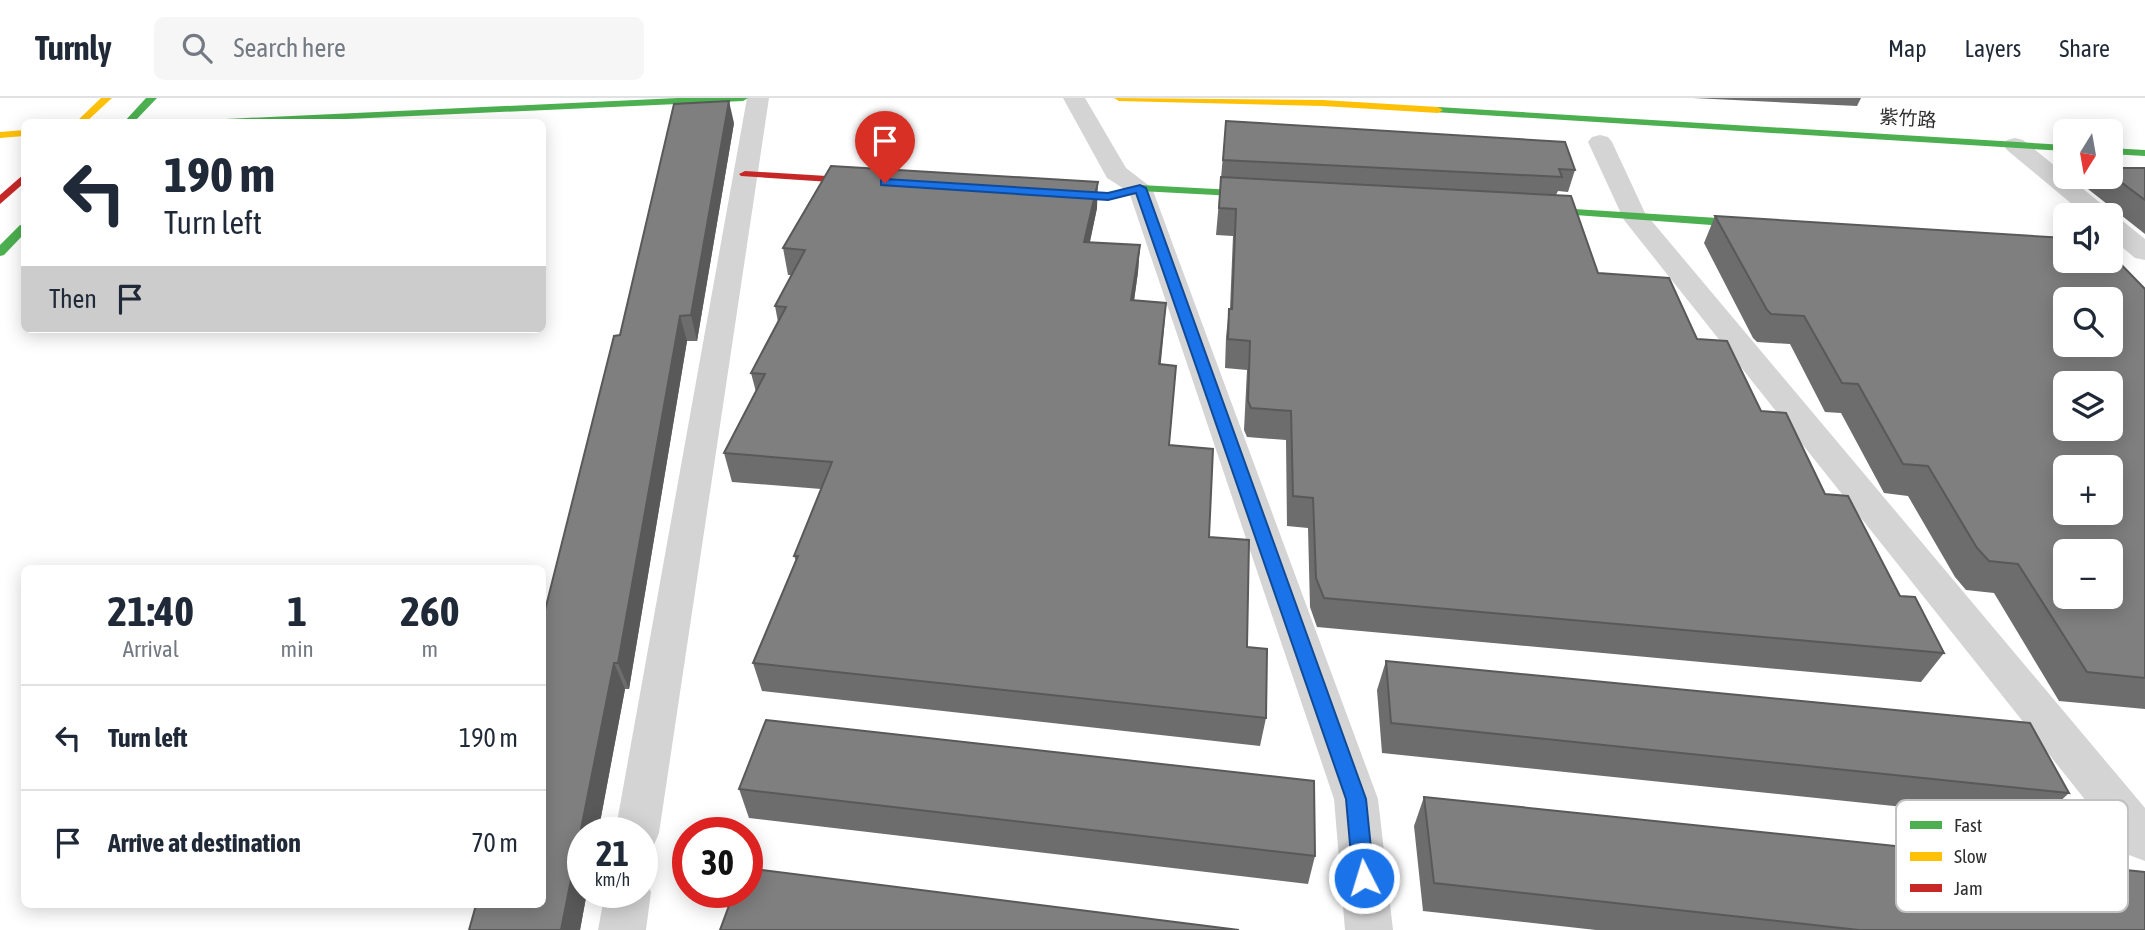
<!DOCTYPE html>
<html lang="en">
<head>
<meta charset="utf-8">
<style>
  :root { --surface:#fff; --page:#f6f6f7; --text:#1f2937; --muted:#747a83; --line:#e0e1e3 }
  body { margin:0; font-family:"Asap Condensed","Noto Sans SC",sans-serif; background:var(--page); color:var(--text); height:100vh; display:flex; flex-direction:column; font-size:26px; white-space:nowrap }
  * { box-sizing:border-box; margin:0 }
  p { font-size:23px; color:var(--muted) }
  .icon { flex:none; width:38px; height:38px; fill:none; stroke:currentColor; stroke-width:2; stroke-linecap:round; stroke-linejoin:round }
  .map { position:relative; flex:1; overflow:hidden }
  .details { position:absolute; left:21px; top:467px; width:525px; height:343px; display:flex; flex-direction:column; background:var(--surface); border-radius:10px; box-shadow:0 4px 18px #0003 }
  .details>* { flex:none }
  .top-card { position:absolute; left:21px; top:21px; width:525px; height:214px; border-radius:10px; box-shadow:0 4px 18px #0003; background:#fff; color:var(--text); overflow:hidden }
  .needle { width:46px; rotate:191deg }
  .fabs { position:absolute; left:2053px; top:21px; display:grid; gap:14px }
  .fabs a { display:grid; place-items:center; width:70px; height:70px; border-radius:10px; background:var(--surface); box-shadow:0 4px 18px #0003; font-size:35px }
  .speed { position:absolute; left:567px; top:719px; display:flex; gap:14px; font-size:35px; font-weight:700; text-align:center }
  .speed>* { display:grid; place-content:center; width:91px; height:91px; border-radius:50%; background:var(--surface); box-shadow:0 4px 18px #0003; line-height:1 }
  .speed small { font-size:18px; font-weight:400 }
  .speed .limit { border:10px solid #d22; background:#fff; color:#111 }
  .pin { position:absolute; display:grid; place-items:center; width:60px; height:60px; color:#fff; margin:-72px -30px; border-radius:50% 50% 50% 0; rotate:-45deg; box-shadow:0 0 7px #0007 }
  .pin .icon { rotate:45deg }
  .me { position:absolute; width:77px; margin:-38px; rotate:355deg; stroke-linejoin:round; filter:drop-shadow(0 0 5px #0008) }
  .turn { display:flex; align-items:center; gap:24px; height:147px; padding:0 28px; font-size:32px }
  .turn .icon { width:91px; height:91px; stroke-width:2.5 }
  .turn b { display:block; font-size:49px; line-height:60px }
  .then { display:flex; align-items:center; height:66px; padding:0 28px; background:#0003; gap:14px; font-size:26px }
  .eta { display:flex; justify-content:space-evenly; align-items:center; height:119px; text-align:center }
  .eta b { font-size:42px; font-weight:700; line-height:49px }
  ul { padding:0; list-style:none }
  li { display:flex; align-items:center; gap:21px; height:105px; padding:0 28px; border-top:2px solid var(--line) }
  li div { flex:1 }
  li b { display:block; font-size:26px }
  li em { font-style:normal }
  header { display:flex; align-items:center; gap:42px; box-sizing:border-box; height:98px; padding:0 35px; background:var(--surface); border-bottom:2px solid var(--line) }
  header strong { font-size:33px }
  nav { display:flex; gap:38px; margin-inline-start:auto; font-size:24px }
  .search { width:490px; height:63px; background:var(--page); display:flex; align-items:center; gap:18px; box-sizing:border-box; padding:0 24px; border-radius:10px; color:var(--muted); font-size:26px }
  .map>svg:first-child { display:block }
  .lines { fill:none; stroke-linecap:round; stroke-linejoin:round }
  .street { fill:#d4d4d4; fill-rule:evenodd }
  .fast { fill:#4caf50; fill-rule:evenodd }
  .slow { fill:#ffc107; fill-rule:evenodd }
  .jam { fill:#c62828; fill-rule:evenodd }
  .wall { fill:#6d6d6d }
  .shaded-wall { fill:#595959 }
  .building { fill:#7f7f7f; stroke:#595959; stroke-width:2; fill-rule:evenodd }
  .route { fill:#1a73e8; stroke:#114b97; stroke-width:2 }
  .labels { text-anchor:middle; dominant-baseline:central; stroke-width:7; stroke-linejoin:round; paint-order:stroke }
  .far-street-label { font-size:19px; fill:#2f2f2f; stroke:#fff }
  .key { fill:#fff; stroke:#c1c1c1; stroke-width:2 }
  .key-label { font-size:19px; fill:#2f2f2f }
</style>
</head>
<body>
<header>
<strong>Turnly</strong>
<div class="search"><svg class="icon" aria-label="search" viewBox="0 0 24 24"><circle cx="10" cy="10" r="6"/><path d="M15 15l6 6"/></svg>Search here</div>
<nav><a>Map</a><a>Layers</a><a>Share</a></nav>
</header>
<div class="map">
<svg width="2145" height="832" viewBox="0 0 2145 832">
  <rect width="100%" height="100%" fill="#fff"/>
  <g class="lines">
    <g class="street">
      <polygon points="747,0 769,0 659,735 653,749 642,753 642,735 615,735"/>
      <polygon points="1063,0 1085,0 1126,70 1152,90 1378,701 1393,832 1345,832 1334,701 1129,94 1107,80"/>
      <polygon points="1600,37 1608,39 1612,44 1645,115 2145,710 2145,763 2129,757 1624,122 1588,44 1592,39"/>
      <polygon points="2015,40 2023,42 2109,112 2112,119 2119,120 2145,141 2145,162 2135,160 2110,139 2110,117 2085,117 2007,52 2003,47 2007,42"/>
      <polygon points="642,778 651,794 646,832 598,832 605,794 642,794"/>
    </g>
    <g class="fast">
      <polygon points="146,0 157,0 134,24 124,24"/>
      <polygon points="678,0 748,0 743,3 282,24 221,24 226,21"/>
      <polygon points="1438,9 2065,47 2065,53 1434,14 1433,12"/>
      <polygon points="2110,50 2145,52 2145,58 2110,56"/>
      <polygon points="1140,87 1274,94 1280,97 1274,100 1140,93 1108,101 1045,98 1039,95 1045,92 1108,95"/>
      <polygon points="1526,108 1766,123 1772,127 1766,131 1522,113 1522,109"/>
      <polygon points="20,127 24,127 24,136 4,157 0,158 0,147"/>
    </g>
    <g class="slow">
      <polygon points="101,0 112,0 86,24 76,24"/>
      <polygon points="1114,0 1323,2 1438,9 1443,12 1438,15 1323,8 1119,3"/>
      <polygon points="24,32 24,38 0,40 0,34"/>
    </g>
    <g class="jam">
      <polygon points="745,73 876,81 882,84 876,87 741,78 739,76"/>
      <polygon points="24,76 24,85 0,106 0,97"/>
    </g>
  </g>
  <g class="wall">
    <polygon points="1693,0 1861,0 1857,8"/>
    <polygon points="1226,23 1575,72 1568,94 1558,93 1556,97 1598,175 1697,241 1761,313 1825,396 1900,498 1944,555 1921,584 1317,529 1310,509 1308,430 1287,428 1286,342 1247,339 1244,332 1247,272 1225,270 1226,239 1229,211 1230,211 1233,138 1216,137"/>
    <polygon points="734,25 697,243 687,243 629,591 625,591 598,735 583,735 583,794 587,794 580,832 542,807 620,237"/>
    <polygon points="2110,70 2145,70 2145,136 2088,91 2097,79 2110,79"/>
    <polygon points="1097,110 1090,144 1140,147 1138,174 1134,203 1166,205 1160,267 1169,347 1209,439 1247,549 1266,620 1260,648 762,593 753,565 796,463 794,458 821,391 732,384 724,355 756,294 751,275 778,224 775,208 791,177 788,177 783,150"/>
    <polygon points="1715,118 2145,191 2145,611 2059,603 1994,495 1966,492 1955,479 1908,398 1884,395 1841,315 1825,314 1790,246 1757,244 1753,240 1704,145"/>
    <polygon points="1386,563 2069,695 2039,723 1382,655 1377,592"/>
    <polygon points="739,691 1315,758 1308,786 749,720"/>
    <polygon points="1424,699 2145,832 1596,832 1423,813 1414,728"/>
  </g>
  <g class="shaded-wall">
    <polygon points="729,3 734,25 697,243 691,217"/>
    <polygon points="1098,84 1097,110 1084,170 1084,144"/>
    <polygon points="1140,147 1138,174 1130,230 1131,202"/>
    <polygon points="1166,205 1164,232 1158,294 1159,266"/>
    <polygon points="680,218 687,243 629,591 618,565"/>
    <polygon points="614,565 625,591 598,735 583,735 583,794 587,794 580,832 561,832"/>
  </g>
  <g class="building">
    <polygon points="729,3 691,217 680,218 618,565 614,565 561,832 469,832 476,807 542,807 542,524 614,238 620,237 674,6"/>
    <polygon points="1226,23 1565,44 1575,72 1559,71 1562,79 1223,62"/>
    <polygon points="831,68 1098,84 1084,144 1140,147 1131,202 1166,205 1159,266 1176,268 1169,347 1213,351 1209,439 1249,442 1247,549 1267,551 1266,620 753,565 798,458 794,458 832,364 724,355 765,276 751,275 786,209 775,208 805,152 783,150"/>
    <polygon points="2110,70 2145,70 2145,102 2110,76"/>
    <polygon points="1221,79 1571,98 1598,175 1669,180 1697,241 1727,243 1761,313 1786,315 1825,396 1848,398 1900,498 1915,499 1944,555 1324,500 1316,480 1313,400 1293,398 1291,313 1251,310 1248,303 1250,243 1228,241 1229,211 1232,211 1236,111 1219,110"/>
    <path d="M1715,118L2065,140V163H2110V155L2145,191V580L2087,574L2018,466L1989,463L1977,450L1928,368L1903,366L1858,286L1842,285L1804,218L1771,216L1767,212ZM2065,201H2110V247H2065ZM2065,285H2110V331H2065ZM2065,369H2110V415H2065ZM2065,453H2110V499H2065Z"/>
    <polygon points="1386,563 2030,625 2069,695 1391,625"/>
    <polygon points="766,622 1314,683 1315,758 739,691"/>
    <polygon points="1424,699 2145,774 2145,832 1859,832 1434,785"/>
    <polygon points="747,770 1239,832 720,832 734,794 747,794"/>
  </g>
  <polygon class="route" points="885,81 1108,95 1140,87 1146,90 1366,701 1374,780 1371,786 1364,789 1356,786 1353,780 1346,701 1136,95 1108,102 881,87 881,82"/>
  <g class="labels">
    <g class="far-street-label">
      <text transform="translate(1908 20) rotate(4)">紫竹路</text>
    </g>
  </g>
  <rect x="1896" y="702" width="232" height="112" rx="10" class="key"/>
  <rect x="1910" y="723" width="32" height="8" fill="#4caf50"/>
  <rect x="1910" y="754" width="32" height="9" fill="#ffc107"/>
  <rect x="1910" y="786" width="32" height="8" fill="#c62828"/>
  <g class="key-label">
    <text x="1954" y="734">Fast</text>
    <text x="1954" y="765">Slow</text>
    <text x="1954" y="797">Jam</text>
  </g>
</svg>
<div class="fabs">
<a><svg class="needle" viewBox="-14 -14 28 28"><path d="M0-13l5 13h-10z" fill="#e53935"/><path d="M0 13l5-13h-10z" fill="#747a83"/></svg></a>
<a><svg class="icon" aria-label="sound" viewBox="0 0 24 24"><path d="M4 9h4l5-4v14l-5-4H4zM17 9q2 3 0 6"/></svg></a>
<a><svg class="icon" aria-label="search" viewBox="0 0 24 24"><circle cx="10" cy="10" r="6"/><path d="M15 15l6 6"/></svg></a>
<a><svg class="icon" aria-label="layers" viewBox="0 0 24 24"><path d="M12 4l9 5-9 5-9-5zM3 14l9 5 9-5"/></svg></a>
<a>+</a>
<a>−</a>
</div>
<div class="speed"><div>21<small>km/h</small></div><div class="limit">30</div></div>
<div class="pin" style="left:885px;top:85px;background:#d93025"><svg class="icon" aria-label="arrive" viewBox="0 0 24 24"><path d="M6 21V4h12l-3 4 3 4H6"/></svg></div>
<svg class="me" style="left:1364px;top:780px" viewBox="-20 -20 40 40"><circle r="17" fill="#1a73e8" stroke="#fff" stroke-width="3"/><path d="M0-11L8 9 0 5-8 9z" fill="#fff"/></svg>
<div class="top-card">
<div class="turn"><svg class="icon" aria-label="left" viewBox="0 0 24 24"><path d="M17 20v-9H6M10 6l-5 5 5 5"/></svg><div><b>190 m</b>Turn left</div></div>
<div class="then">Then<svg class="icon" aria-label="arrive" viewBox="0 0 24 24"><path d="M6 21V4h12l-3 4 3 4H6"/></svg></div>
</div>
<section class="details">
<div class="eta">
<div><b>21:40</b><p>Arrival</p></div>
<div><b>1</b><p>min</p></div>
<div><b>260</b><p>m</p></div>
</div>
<ul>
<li><svg class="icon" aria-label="left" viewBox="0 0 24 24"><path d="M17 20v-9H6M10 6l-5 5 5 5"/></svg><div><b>Turn left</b></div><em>190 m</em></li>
<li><svg class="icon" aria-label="arrive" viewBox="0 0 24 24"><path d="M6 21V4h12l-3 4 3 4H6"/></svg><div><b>Arrive at destination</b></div><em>70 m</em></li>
</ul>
</section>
</div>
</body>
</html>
